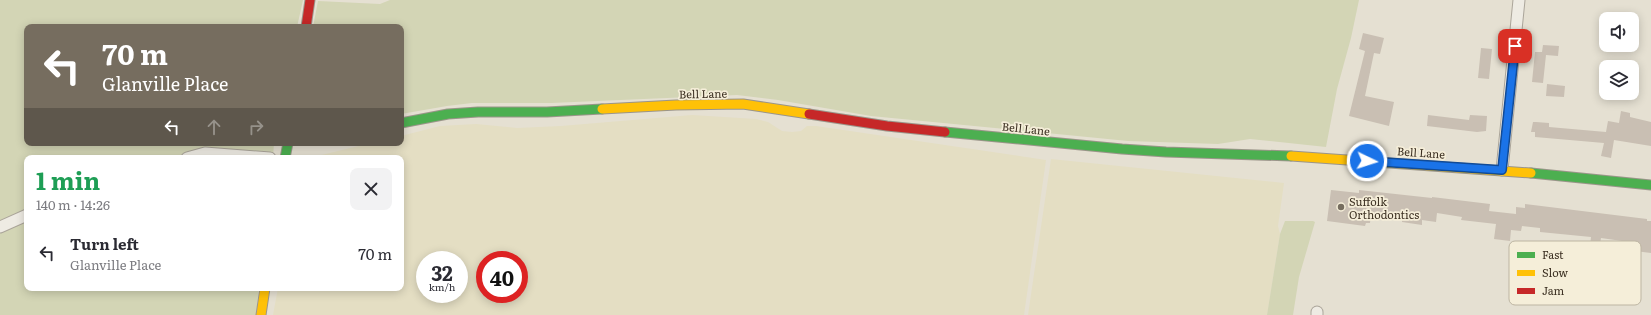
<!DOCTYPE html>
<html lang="en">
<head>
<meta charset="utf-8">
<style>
  :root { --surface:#fff; --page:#f2f2f3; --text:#2b2b33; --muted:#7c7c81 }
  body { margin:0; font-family:Literata,serif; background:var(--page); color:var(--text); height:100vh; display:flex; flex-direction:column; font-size:15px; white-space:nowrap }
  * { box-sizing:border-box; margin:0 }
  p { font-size:13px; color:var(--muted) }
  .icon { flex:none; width:22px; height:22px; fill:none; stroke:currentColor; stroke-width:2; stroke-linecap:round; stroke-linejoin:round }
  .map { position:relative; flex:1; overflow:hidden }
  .side { position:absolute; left:24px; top:155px; width:380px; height:136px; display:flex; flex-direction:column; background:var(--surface); border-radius:8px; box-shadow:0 2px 10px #0003 }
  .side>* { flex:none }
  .banner { position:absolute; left:24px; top:24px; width:380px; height:122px; border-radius:8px; box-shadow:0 2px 10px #0003; background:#766d5f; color:#fff; overflow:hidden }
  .fabs { position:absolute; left:1599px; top:12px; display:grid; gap:8px }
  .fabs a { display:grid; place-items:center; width:40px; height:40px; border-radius:8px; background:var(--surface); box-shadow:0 2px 10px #0003; font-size:20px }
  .speed { position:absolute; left:416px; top:251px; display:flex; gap:8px; font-size:20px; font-weight:700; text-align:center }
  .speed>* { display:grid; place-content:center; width:52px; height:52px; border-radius:50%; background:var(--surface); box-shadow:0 2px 10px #0003; line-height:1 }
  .speed small { font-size:10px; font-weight:400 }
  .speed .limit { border:6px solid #d22; background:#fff; color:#111 }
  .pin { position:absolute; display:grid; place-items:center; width:34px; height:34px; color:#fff; margin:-17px; border-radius:8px; box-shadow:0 2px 6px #0006 }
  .me { position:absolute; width:44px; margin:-22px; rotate:94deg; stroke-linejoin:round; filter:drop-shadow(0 0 3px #0008) }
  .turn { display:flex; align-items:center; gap:14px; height:84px; padding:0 12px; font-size:18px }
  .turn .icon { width:52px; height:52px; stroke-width:2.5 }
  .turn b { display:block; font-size:28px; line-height:34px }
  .lanes { display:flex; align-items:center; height:38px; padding:0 12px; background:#0003; justify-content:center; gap:20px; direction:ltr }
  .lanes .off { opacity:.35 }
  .round { display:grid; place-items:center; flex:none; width:42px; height:42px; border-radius:8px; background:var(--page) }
  .head { display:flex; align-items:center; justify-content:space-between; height:68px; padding:0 12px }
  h1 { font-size:24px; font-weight:700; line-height:30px; color:#1e9e55 }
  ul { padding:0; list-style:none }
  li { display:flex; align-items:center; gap:12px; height:60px; padding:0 12px }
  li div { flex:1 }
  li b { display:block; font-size:15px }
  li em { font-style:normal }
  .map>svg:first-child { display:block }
  .farmland { fill:#e4dec3; fill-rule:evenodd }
  .green { fill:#d3d5b5 }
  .building { fill:#c9bfb3 }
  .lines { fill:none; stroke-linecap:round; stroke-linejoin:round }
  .street-casing { stroke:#aba59a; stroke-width:13 }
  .fast-casing { stroke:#9b958a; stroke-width:11 }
  .slow-casing { stroke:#9b958a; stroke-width:11 }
  .jam-casing { stroke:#9b958a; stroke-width:11 }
  .street { stroke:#eeebe3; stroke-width:11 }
  .fast { stroke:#4caf50; stroke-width:9 }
  .slow { stroke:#ffc107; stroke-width:9 }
  .jam { stroke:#c62828; stroke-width:9 }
  .route-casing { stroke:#114b97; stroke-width:10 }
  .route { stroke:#1a73e8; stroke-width:7 }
  .poi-dot { fill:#766d5f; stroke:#f5eed9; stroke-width:1.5 }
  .labels { text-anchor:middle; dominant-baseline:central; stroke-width:3.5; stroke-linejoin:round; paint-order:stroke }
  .street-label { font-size:11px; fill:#3b2f21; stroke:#f5eed9 }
  .poi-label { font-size:11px; fill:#3b2f21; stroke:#f5eed9; text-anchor:start }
  .key { fill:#f5eed9; stroke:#bdb5a2; stroke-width:1 }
  .key-label { font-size:11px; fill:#3b2f21 }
</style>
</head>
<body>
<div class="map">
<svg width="1651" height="315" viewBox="0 0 1651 315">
  <rect width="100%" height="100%" fill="#e5e0d2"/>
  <g class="farmland">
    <path d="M692,115L756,119L768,122L782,131L792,132L801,131L807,126H816L1046,160L1024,315H273L278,288H401V158H309L371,143H401V136L440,126L476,124L517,128L561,126ZM425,260H459V294H425ZM485,260H519V294H485Z"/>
    <polygon points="1051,159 1284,183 1278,226 1280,234 1267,315 1028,315"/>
  </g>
  <g class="green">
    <polygon points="0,0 303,0 297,27 27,27 27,143 274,143 273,158 27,158 27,288 259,288 256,315 0,315"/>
    <polygon points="390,0 1359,0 1351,38 1337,89 1326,147 1250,139 1218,144 1128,141 871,116 778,100 737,95 551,103 472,103 447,106 401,114 401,27 313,27 318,1 380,4"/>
    <polygon points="1285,221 1313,221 1315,222 1299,277 1293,315 1267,315 1280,234"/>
  </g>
  <g class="building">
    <polygon points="1363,33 1384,38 1380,54 1374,53 1365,96 1394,102 1389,126 1349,116 1365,51 1359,49"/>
    <polygon points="1543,45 1559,46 1558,56 1546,55 1543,83 1532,82 1535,52 1542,52"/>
    <polygon points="1481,48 1492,49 1489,79 1478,78"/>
    <polygon points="1547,84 1565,86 1564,97 1546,96"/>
    <polygon points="1621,111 1630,113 1630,117 1651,122 1651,146 1614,140 1611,158 1601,156 1604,143 1535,137 1535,132 1531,132 1533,122 1536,122 1549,123 1549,127 1606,132 1608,121 1619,123"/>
    <polygon points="1428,115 1469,120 1470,115 1487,116 1486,131 1477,132 1427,126"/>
    <polygon points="1331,190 1359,193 1359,190 1432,198 1432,197 1490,204 1489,211 1516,214 1516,207 1525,208 1525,204 1647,219 1647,221 1651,221 1651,253 1635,251 1636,243 1601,238 1598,257 1589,256 1591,237 1540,232 1540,228 1522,226 1521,231 1511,230 1510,241 1494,239 1496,224 1461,220 1462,217 1437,213 1436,222 1422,220 1422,225 1402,222 1402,217 1371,213 1370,223 1366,223 1365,226 1327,221"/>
  </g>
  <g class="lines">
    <g class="street-casing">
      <g id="street">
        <polyline points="187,158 205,153 270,158"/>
        <polyline points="1502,170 1519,0"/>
        <polyline points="0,227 27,215"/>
        <polyline points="1317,312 1317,315"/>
      </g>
    </g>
    <g class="fast-casing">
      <g id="fast">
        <polyline points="401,123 448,114 478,112 547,112 602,109"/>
        <polyline points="945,132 1122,149 1166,152 1291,156"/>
        <polyline points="285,158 288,143"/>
        <polyline points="1531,173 1651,185"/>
      </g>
    </g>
    <g class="slow-casing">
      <g id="slow">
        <polyline points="602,109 676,105 743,104 809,114"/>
        <polyline points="1291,156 1531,173"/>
        <polyline points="261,315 265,288"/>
      </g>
    </g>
    <g class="jam-casing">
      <g id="jam">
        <polyline points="306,27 310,0"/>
        <polyline points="809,114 887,126 945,132"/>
      </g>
    </g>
    <use href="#street" class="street"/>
    <use href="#fast" class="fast"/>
    <use href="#slow" class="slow"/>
    <use href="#jam" class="jam"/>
  </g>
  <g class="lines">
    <g class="route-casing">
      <polyline id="route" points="1367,161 1502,170 1515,46"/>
    </g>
    <use href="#route" class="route"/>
  </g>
  <circle class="poi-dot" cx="1341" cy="207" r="4"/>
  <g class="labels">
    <g class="street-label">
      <text transform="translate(703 93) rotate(-1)">Bell Lane</text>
      <text transform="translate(1026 128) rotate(6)">Bell Lane</text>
      <text transform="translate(1421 152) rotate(4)">Bell Lane</text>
    </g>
    <g class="poi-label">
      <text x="1349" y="201">Suffolk<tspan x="1349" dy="13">Orthodontics</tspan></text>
    </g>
  </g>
  <rect x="1509" y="241" width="132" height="64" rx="6" class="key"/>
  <rect x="1517" y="252" width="18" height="6" fill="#4caf50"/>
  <rect x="1517" y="270" width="18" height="6" fill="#ffc107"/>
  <rect x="1517" y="288" width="18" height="6" fill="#c62828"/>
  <g class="key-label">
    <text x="1542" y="259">Fast</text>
    <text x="1542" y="277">Slow</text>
    <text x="1542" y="295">Jam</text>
  </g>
</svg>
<div class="fabs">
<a><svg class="icon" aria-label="sound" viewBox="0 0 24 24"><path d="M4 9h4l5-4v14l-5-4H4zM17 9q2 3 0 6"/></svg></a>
<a><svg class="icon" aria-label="layers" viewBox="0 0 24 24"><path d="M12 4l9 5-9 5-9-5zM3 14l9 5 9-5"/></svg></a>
</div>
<div class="speed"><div>32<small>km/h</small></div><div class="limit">40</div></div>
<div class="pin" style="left:1515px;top:46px;background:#d93025"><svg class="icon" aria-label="arrive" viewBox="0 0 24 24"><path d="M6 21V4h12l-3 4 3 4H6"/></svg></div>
<svg class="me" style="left:1367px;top:161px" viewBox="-20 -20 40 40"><circle r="17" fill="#1a73e8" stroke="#fff" stroke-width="3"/><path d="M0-11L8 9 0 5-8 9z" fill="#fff"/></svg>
<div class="banner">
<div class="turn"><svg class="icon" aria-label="left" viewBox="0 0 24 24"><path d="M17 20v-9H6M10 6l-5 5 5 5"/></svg><div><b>70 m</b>Glanville Place</div></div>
<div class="lanes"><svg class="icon" aria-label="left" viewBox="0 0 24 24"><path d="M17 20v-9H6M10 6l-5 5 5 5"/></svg><svg class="icon off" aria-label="ahead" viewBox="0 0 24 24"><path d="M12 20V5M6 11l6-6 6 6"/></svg><svg class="icon off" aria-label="right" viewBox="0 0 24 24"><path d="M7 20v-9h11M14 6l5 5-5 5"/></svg></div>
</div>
<section class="side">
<div class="head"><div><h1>1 min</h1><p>140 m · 14:26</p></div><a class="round"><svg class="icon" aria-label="close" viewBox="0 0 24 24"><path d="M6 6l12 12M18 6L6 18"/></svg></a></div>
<ul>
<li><svg class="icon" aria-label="left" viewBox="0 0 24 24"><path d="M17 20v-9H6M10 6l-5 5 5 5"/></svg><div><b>Turn left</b><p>Glanville Place</p></div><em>70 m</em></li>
</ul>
</section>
</div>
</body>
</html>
